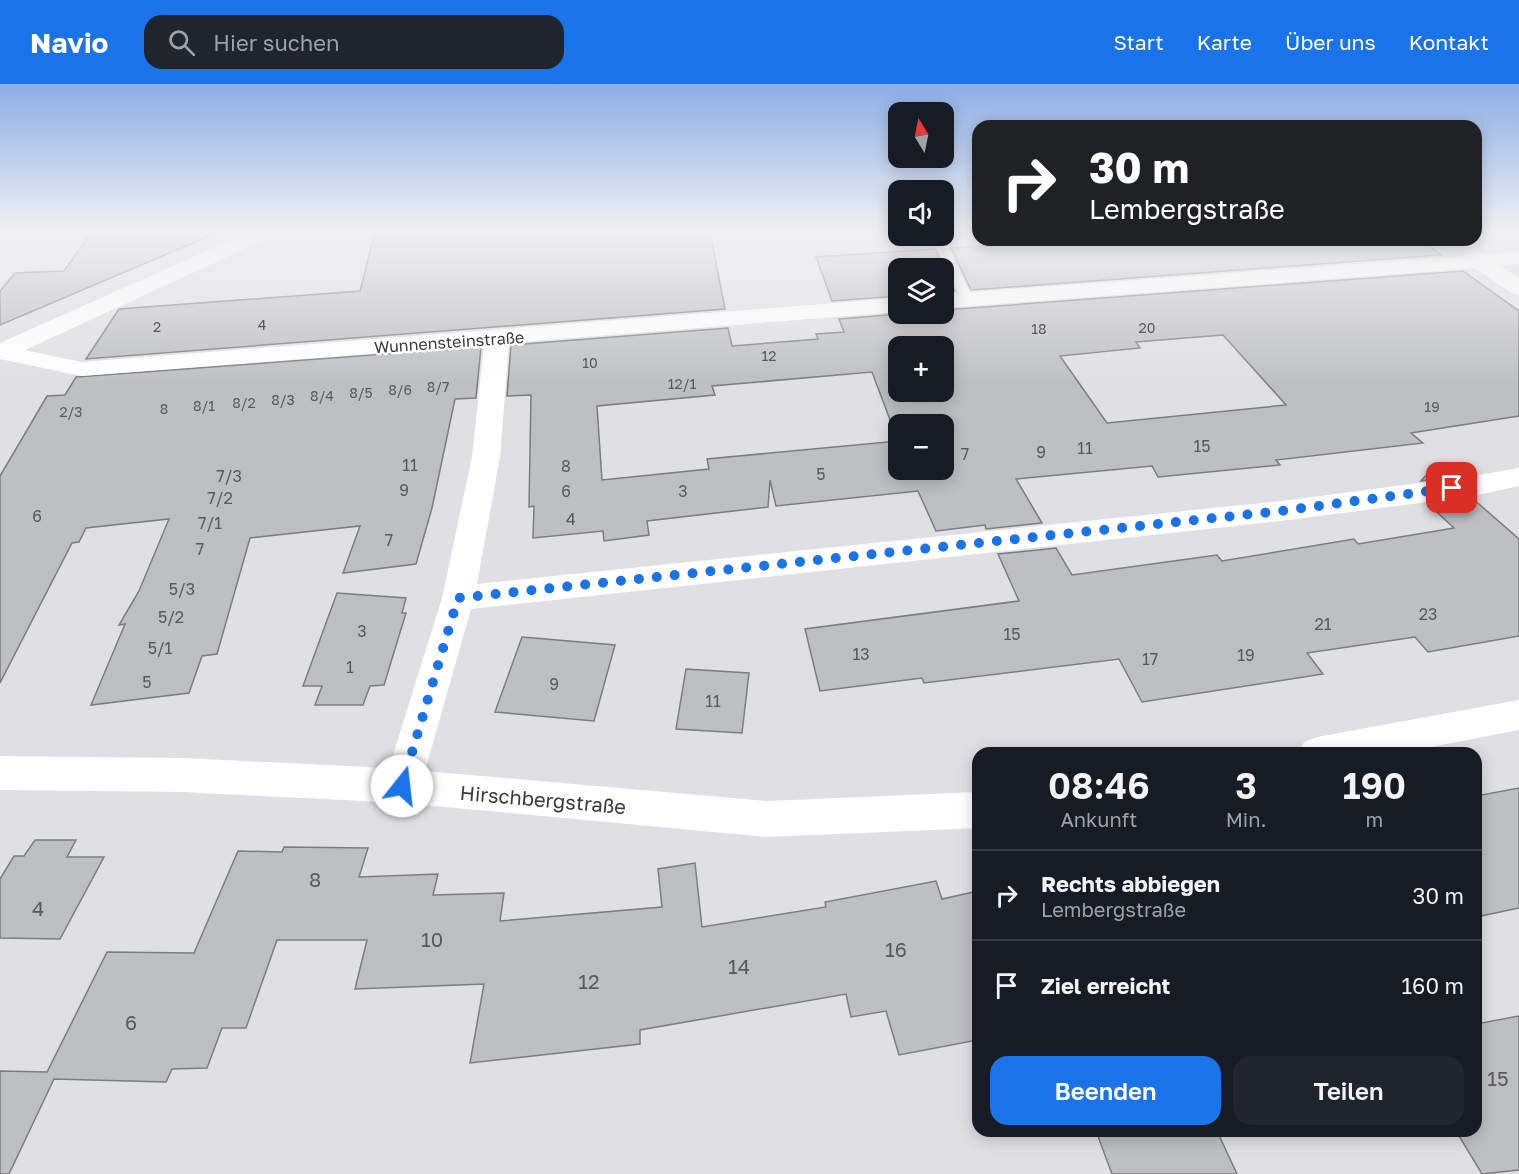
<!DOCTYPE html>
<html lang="de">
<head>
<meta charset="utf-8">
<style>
  :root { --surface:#171b24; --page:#20242c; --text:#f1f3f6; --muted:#9ea1a6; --line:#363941; --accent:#1a73e8 }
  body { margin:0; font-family:"Golos Text",sans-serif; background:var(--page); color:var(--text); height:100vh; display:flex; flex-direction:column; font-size:22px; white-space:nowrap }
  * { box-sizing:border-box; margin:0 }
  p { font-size:20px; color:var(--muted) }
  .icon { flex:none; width:33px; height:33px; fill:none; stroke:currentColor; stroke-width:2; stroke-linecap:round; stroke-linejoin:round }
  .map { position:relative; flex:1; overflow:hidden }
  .side { position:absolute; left:972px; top:663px; width:510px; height:390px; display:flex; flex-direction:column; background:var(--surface); border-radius:18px; box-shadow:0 3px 15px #0003 }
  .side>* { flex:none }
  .banner { position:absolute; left:972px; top:36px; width:510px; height:126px; border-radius:18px; box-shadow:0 3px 15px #0003; background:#202124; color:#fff; overflow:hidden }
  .needle { width:39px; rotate:350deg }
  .controls { position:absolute; left:888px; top:18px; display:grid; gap:12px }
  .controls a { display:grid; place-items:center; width:66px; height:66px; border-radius:12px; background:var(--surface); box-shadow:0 3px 15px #0003; font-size:30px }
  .pin { position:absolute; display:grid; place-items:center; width:51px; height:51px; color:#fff; margin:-26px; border-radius:12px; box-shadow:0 3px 9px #0006 }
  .me { position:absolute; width:66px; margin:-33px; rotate:16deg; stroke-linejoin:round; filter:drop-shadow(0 0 4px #0008) }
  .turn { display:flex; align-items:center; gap:21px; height:126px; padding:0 18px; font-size:27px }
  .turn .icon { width:78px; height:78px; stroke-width:2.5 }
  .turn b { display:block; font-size:42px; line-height:51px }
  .eta { display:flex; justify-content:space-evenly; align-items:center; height:102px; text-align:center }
  .eta b { font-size:36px; font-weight:600; line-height:42px }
  .primary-button { display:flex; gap:12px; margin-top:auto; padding:12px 18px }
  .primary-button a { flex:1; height:69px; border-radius:18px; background:var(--accent); color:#fff; font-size:24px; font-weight:600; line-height:69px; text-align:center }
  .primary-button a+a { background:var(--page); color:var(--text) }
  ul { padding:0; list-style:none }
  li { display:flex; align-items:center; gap:18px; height:90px; padding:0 18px; border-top:2px solid var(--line) }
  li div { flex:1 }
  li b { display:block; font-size:22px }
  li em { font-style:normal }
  header { display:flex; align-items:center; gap:36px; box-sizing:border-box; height:84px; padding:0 30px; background:var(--accent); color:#fff }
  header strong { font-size:28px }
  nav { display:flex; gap:33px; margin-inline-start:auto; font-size:21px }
  .search { width:420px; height:54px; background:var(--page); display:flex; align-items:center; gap:15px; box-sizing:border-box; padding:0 21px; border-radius:18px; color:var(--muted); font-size:22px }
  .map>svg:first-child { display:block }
  .building { fill:#bebfc2; stroke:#7d7d80; stroke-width:1.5; fill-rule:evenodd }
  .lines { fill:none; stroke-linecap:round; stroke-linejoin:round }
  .lane { fill:#fff; fill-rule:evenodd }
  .street { fill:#fff; fill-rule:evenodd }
  .route { stroke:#1a73e8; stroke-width:10; stroke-dasharray:0 18 }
  .labels { text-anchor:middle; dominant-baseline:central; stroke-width:5; stroke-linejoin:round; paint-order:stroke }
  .far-number-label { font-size:14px; fill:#5a5a5c }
  .far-street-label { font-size:16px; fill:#39393a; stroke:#fff }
  .number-label { font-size:16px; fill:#5a5a5c }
  .street-label { font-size:20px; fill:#39393a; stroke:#fff }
  .near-number-label { font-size:20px; fill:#5a5a5c }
</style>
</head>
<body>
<header>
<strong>Navio</strong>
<div class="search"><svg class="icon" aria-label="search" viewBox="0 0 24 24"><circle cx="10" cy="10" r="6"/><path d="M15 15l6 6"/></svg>Hier suchen</div>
<nav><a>Start</a><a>Karte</a><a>Über uns</a><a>Kontakt</a></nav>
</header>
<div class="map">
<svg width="1519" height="1090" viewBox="0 0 1519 1090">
  <rect width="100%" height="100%" fill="#e0e0e4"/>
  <g class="building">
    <polygon points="92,148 219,148 0,241 0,207 15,189 64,187"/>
    <polygon points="375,148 710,148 725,225 86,275 119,225 360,207"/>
    <polygon points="1093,156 1420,156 1441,171 971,206 951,164"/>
    <polygon points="935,165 955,207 944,208 944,184 898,184 898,212 832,217 816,173"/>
    <path d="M1463,187L1519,227V332L1411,349L1423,359L1276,376L1280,381L1158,393L1152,382L1016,395L1042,439L986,445L985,441L936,447L918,407L776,422L770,396L768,423L647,437L649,451L604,457L603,447L533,454L534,422L529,423L531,311L507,312L511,261L728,244L732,262L818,255L816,250L844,248L839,235L900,230H944V226ZM1223,251L1286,321L1107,339L1060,272L1140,264L1136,258ZM898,262H944V308H898ZM872,288L898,357V340H944V386H898V357L707,375L709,385L602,396L597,322L715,311L712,302Z"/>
    <polygon points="481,263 476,314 455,315 432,424 416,480 343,489 360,442 250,454 217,570 202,572 189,609 91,621 125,540 119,541 139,507 169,435 86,444 79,458 72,459 0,599 0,392 47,312 65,311 76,293"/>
    <polygon points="1435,381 1448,393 1421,397"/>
    <polygon points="1472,414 1519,455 1519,552 1428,568 1415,553 1307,569 1323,590 1142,618 1119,575 924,599 922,594 820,607 805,545 1019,517 998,470 1056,464 1072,491 1217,471 1222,477 1354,455 1358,460 1454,444 1428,420"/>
    <polygon points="337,509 406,514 402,529 406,529 384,601 370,602 363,621 315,621 322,602 303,602"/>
    <polygon points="522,553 615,561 594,637 495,628"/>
    <polygon points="686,585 749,589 742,649 676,645"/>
    <polygon points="1519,704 1519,824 1476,833 1476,712"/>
    <polygon points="35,756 76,756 67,773 104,773 60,855 0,854 0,795 14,772 24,772"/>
    <polygon points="284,763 368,764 359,793 438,790 433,811 504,809 500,837 662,823 658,785 695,779 702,843 826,823 825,818 936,797 942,815 978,807 978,956 899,971 886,927 851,933 846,910 640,946 640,960 470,979 484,900 355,905 367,856 277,856 246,944 222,944 207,984 172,985 166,998 54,995 9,1090 0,1090 0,987 47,988 107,868 194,869 238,767 282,768"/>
    <polygon points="1519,932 1519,1086 1482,1090 1456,1047 1476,1047 1476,940"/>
    <polygon points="1096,1047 1217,1047 1237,1090 1112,1090"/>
  </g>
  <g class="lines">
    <polygon class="lane" points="931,152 943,152 973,215 971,218 961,215"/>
    <g class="street">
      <polygon points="249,148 276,148 273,152 25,266 82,278 898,214 898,228 509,259 500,373 477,500 1281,417 1473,392 1519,384 1519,402 1473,412 1281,437 471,525 425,687 768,717 978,708 978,744 768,753 402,719 183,708 0,706 0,672 183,674 389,684 442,514 472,373 484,261 82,292 0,275 0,259"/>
      <polygon points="1474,167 1484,170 1519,168 1519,180 1501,182 1519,194 1519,211 1511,209 1475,184 944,224 944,210 1464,172"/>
      <polygon points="1519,616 1519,646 1400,669 1299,669 1304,658 1317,653"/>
    </g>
  </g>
  <linearGradient id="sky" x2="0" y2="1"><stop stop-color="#8baee6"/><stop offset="0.49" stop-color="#f1f1f3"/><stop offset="1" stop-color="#f1f1f3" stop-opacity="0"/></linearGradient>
  <rect width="1519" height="301" fill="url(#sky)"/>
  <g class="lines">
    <polyline class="route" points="402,702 458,514 1281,427 1452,404"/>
  </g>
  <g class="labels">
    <g class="far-number-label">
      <text x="262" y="240">4</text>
      <text x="157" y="242">2</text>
      <text x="1147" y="243">20</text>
      <text x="1039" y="244">18</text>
      <text x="769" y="271">12</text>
      <text x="590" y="278">10</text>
      <text x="682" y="299">12/1</text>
      <text x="438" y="302">8/7</text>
      <text x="400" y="305">8/6</text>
      <text x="361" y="308">8/5</text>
      <text x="322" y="311">8/4</text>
      <text x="283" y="315">8/3</text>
      <text x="244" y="318">8/2</text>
      <text x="204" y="321">8/1</text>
      <text x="1432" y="322">19</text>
      <text x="164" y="324">8</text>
      <text x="71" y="327">2/3</text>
    </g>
    <g class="far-street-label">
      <text transform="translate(449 258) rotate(-4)">Wunnensteinstraße</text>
    </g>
    <g class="number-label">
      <text x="1202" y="362">15</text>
      <text x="1085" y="364">11</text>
      <text x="1041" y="368">9</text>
      <text x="965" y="370">7</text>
      <text x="410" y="381">11</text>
      <text x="566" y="382">8</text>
      <text x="821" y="390">5</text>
      <text x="229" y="392">7/3</text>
      <text x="404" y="406">9</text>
      <text x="566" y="407">6</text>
      <text x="683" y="407">3</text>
      <text x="220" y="414">7/2</text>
      <text x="37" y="432">6</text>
      <text x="571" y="435">4</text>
      <text x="210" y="439">7/1</text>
      <text x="389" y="456">7</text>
      <text x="200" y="465">7</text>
      <text x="182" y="505">5/3</text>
      <text x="1428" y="530">23</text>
      <text x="171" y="533">5/2</text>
      <text x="1323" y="540">21</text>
      <text x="362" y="547">3</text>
      <text x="1012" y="550">15</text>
      <text x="160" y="564">5/1</text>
      <text x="861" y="570">13</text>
      <text x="1246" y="571">19</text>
      <text x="1150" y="575">17</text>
      <text x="350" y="583">1</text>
      <text x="147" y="598">5</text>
      <text x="554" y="600">9</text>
      <text x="713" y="617">11</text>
    </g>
    <g class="street-label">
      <text transform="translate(543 715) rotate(5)">Hirschbergstraße</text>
    </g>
    <g class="near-number-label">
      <text x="315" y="795">8</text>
      <text x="38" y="824">4</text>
      <text x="432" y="855">10</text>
      <text x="896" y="865">16</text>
      <text x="739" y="882">14</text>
      <text x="589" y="897">12</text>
      <text x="131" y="938">6</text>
      <text x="1498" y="994">15</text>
    </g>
  </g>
</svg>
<div class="controls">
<a><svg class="needle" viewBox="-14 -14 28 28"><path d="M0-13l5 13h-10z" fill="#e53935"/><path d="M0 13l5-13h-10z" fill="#9ea1a6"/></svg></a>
<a><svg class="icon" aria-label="sound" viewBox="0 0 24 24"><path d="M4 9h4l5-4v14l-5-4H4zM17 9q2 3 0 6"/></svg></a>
<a><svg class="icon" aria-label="layers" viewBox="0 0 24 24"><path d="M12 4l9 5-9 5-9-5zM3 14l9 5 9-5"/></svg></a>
<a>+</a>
<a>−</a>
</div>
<div class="pin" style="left:1452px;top:404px;background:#d93025"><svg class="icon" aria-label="arrive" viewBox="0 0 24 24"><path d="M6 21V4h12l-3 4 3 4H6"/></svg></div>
<svg class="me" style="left:402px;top:702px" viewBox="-20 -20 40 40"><circle r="19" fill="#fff"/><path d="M0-13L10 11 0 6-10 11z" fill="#1a73e8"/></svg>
<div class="banner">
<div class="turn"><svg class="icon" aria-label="right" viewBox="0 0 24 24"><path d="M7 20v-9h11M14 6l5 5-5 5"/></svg><div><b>30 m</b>Lembergstraße</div></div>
</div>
<section class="side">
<div class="eta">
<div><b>08:46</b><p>Ankunft</p></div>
<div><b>3</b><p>Min.</p></div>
<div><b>190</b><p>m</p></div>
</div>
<ul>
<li><svg class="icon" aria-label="right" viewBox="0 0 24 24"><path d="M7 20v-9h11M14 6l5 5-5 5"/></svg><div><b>Rechts abbiegen</b><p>Lembergstraße</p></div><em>30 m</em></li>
<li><svg class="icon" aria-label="arrive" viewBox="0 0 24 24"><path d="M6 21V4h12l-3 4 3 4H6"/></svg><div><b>Ziel erreicht</b></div><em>160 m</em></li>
</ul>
<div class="primary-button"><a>Beenden</a><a>Teilen</a></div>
</section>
</div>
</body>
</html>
